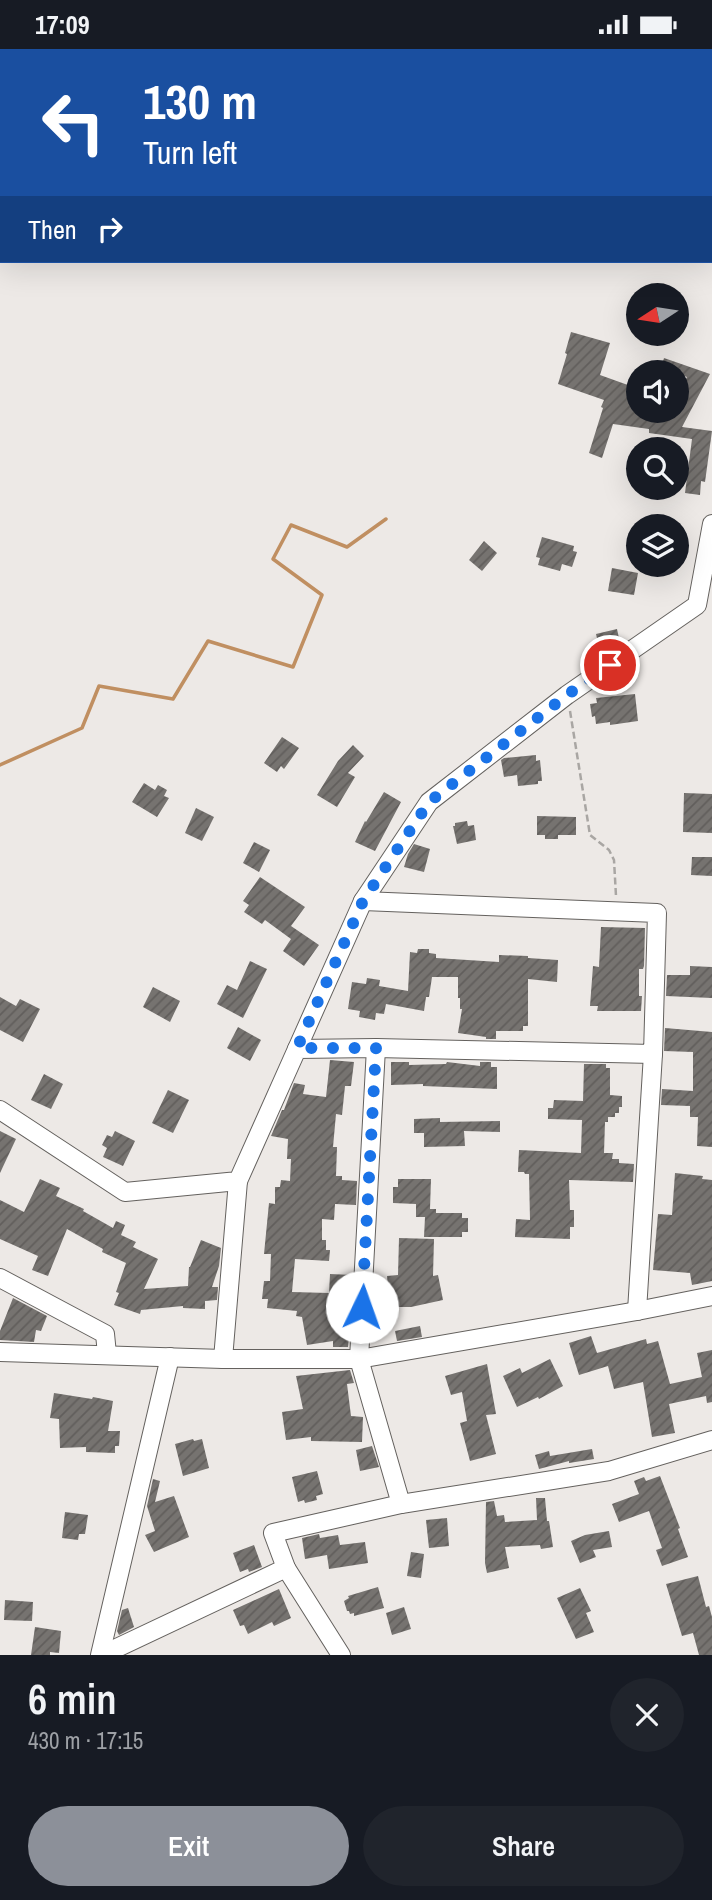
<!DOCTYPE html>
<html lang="en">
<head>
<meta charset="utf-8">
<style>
  :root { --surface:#171b24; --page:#20242c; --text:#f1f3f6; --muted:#9ea1a6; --accent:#8c9099 }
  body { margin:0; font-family:"Archivo Narrow",sans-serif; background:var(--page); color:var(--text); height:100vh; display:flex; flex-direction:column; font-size:26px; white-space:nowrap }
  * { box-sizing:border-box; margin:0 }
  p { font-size:23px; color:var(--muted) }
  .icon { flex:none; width:38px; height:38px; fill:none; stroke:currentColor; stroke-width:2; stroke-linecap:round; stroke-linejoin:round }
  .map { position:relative; height:1606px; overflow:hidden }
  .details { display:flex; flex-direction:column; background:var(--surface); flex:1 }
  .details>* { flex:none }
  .top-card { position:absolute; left:0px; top:0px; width:712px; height:214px; box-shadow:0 7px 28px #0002; background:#1a4fa0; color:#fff; overflow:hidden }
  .needle { width:46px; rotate:258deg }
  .buttons { position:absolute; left:626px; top:234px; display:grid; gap:14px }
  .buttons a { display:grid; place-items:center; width:63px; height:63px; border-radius:50%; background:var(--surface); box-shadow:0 7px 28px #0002; font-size:35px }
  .pin { position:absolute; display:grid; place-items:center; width:60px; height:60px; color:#fff; margin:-30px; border:4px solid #fff; border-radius:50%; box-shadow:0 2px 7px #0007 }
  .me { position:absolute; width:77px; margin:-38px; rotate:3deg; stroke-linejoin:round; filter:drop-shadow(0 0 5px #0008) }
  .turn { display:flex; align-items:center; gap:24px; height:147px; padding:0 28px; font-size:32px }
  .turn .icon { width:91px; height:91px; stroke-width:2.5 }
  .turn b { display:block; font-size:49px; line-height:60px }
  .then { display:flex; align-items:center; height:66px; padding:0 28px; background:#0003; gap:14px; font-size:26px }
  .round { display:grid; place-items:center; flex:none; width:74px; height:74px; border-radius:37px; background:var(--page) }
  .overview { display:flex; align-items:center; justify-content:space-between; height:119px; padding:0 28px }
  h1 { font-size:42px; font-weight:600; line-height:52px }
  .action { display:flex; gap:14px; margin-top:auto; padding:14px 28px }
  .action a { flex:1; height:80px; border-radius:42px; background:var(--accent); color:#fff; font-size:28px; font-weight:600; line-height:80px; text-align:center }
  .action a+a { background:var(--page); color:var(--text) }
  .status { display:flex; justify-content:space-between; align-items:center; height:49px; padding:0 35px; background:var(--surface); direction:ltr }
  .status svg { height:19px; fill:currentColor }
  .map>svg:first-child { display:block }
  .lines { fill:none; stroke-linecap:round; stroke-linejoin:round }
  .stream { stroke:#c08f61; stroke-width:3.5 }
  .building { fill:url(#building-hatch) }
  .minor-casing { stroke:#64615e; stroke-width:20 }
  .path { stroke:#a9a6a3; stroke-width:2.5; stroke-dasharray:7 3.5; stroke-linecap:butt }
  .minor { stroke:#fff; stroke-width:18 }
  .route { stroke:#1a73e8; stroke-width:12; stroke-dasharray:0 21.6 }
</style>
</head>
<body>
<div class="status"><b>17:09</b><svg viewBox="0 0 49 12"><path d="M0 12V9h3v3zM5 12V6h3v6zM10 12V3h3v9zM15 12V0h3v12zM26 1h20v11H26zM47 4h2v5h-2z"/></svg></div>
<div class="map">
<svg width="712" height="1606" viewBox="0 0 712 1606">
  <defs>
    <pattern id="building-hatch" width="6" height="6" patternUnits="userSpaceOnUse" patternTransform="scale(1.75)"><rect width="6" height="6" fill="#767370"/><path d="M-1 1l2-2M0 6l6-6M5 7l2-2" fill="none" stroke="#615e5c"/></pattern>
  </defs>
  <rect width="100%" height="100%" fill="#ede9e6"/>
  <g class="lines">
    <polyline class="stream" points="0,716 82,679 99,637 173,650 208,592 293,618 322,546 273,510 291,476 347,498 386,470"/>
  </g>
  <g class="building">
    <polygon points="571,283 610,294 600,326 639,340 639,362 677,362 677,345 687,328 661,319 664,309 710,325 682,378 712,382 705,433 701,432 700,446 685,444 692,390 649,384 649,380 613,375 602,409 589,404 603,359 601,358 604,351 558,335 567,305 565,304"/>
    <polygon points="542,488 574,497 573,502 577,503 572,518 562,515 560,522 538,516 540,509 536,508"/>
    <polygon points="484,492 497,504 482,522 469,511"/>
    <polygon points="612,519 638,524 634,546 608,542"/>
    <polygon points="617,580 620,594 599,598 596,585"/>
    <polygon points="635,645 638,672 610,676 610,673 596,675 595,667 592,668 590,655 597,654 596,649"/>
    <polygon points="282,688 299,699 284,720 281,717 277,723 264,714"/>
    <polygon points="353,696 364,707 348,724 355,728 337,758 317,746 338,712"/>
    <polygon points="536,706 536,712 540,711 542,732 538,732 538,735 518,737 517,726 504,728 501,711 504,709"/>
    <polygon points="144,734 155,741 158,736 167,741 164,747 169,749 157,768 132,753"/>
    <polygon points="384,743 401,753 375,802 355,793 365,772 366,773"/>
    <polygon points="684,744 712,745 712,784 683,783"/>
    <polygon points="196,759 214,768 202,792 185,784"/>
    <polygon points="537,767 576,768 576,786 558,786 558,790 545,790 545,786 537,786"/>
    <polygon points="467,772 468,777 474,776 476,791 457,795 453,777 455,777 455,774"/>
    <polygon points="254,793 270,801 259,823 243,814"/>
    <polygon points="414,795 430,800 424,823 404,818 408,805"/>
    <polygon points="692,808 712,808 712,827 691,826"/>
    <polygon points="260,828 305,858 291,877 319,896 304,917 283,902 291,890 265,871 262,875 244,863 249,856 243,852"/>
    <polygon points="601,878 645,879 644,917 643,920 639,920 639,947 642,947 641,962 597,962 598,957 590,957 593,917 599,918"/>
    <polygon points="418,900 429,900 429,904 436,905 436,909 499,913 499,906 528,907 528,909 558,911 557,933 528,930 528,977 523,977 523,982 496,982 496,990 486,990 486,988 458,984 462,960 460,960 460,949 458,949 458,928 432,928 429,948 426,948 424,962 386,955 384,965 376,964 375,971 359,968 360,962 348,960 352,933 366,935 367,929 380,931 379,937 408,942 410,903 417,904"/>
    <polygon points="250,912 267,920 243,969 217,955 227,936 237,941"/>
    <polygon points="690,917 712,918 712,949 666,947 667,926 690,926"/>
    <polygon points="153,938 180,952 170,973 143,958"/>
    <polygon points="0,948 16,957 20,950 40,960 23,993 0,981"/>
    <polygon points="238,978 261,991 250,1012 227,999"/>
    <polygon points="665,979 712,983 712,1098 697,1097 698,1068 690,1068 690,1057 661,1056 662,1040 693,1042 693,1003 664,1002"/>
    <polygon points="330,1011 354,1013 351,1037 345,1037 342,1066 336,1065 333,1098 337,1098 336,1127 342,1127 342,1131 357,1132 356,1156 335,1155 334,1171 322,1170 322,1191 326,1191 326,1201 330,1201 329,1212 295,1210 292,1243 329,1244 330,1225 352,1226 352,1237 346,1237 344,1287 349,1287 348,1298 333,1298 333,1292 307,1296 302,1268 296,1267 297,1262 267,1259 268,1250 262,1250 264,1232 270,1232 271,1205 264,1205 269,1154 275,1155 275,1138 280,1138 281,1131 290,1132 291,1110 287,1110 288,1090 271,1087 282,1061 284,1061 294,1034 305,1036 303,1045 326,1048"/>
    <polygon points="391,1013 409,1013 409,1016 446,1015 447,1013 480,1017 480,1013 491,1013 491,1018 497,1018 497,1040 423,1037 423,1035 391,1036"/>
    <polygon points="584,1015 606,1015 606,1019 610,1019 610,1046 622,1047 622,1058 619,1058 619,1064 615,1064 615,1068 608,1068 608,1073 605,1073 604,1104 613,1104 612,1110 619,1110 619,1114 634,1115 633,1133 569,1131 570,1161 574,1161 574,1178 570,1178 570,1190 515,1188 516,1170 530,1171 529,1125 525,1125 524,1123 518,1123 519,1101 581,1104 582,1071 548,1070 548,1059 553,1059 554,1051 583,1052"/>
    <polygon points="44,1025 63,1035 51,1060 31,1051"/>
    <polygon points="168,1041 189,1051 173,1084 152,1074"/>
    <polygon points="440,1069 440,1073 500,1072 500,1083 464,1082 465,1097 424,1098 424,1084 414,1084 414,1070"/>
    <polygon points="0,1082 16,1090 0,1124"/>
    <polygon points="115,1082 135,1092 123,1117 103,1108 107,1099 102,1096 107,1086 112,1088"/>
    <polygon points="675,1124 703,1127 702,1130 712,1131 712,1232 692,1236 690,1224 653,1221 658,1165 672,1166"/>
    <polygon points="40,1130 60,1139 56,1147 84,1160 83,1162 113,1179 116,1172 125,1176 121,1186 136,1193 133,1198 158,1210 144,1240 188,1237 189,1218 190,1218 201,1191 221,1199 219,1217 212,1238 218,1238 217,1251 205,1252 205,1260 183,1259 183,1257 141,1261 140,1265 114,1256 119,1244 116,1243 126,1214 102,1203 103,1200 67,1180 48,1227 32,1221 38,1207 0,1190 0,1151 24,1163"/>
    <polygon points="398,1130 431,1130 430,1160 436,1160 436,1164 462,1164 462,1169 468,1169 468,1183 462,1183 462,1188 424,1188 425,1168 416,1168 416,1155 393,1154 393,1138 398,1138"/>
    <polygon points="399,1189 434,1190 433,1227 438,1226 443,1251 411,1258 376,1258 376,1247 386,1247 385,1237 388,1237 387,1227 398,1226"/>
    <polygon points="13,1249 47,1267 41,1282 36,1281 34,1293 0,1291 0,1282"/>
    <polygon points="420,1277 422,1288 397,1292 395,1282"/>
    <polygon points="591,1287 597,1304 646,1290 647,1295 658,1292 670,1335 702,1328 697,1304 712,1301 712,1353 707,1354 706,1347 669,1355 675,1384 652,1388 643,1333 614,1340 608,1317 579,1326 569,1294"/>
    <polygon points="550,1310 563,1337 539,1350 538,1348 517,1358 503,1327 520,1319 522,1324"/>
    <polygon points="487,1315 496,1365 486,1366 496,1405 470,1412 460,1374 467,1372 462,1343 451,1346 445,1327"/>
    <polygon points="350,1321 354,1334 347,1335 351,1367 363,1368 362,1393 311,1392 311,1388 286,1391 282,1363 303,1360 296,1327"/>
    <polygon points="54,1344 92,1350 93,1348 113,1352 108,1382 120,1382 119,1397 115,1397 115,1404 86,1403 86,1398 60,1399 59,1370 50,1369"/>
    <polygon points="193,1390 194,1392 202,1390 209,1419 183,1427 175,1395"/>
    <polygon points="372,1397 379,1418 360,1422 356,1401"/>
    <polygon points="592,1400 594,1410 569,1414 569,1412 539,1420 535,1406 549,1402 550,1407"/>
    <polygon points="317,1422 323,1445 316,1447 317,1451 305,1454 304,1451 298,1453 292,1428"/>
    <polygon points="660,1427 680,1479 678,1480 688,1508 662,1517 656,1501 662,1499 649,1462 619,1473 612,1455 639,1445 634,1432 644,1428 646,1432"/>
    <polygon points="153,1430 160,1432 155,1453 174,1447 189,1488 154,1503 145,1486 155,1482 147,1457"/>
    <polygon points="536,1449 545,1449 547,1472 549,1472 553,1498 541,1500 540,1496 505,1498 509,1519 487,1524 485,1514 486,1453 494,1452 497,1467 504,1466 505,1473 537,1471"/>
    <polygon points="65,1463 88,1466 85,1485 79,1485 78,1491 62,1489"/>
    <polygon points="447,1469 449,1497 429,1499 426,1471"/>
    <polygon points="609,1482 612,1498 593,1501 596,1508 580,1514 571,1492 585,1486"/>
    <polygon points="319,1485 320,1489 338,1486 340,1496 365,1493 368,1514 329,1520 327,1506 305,1510 302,1489"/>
    <polygon points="254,1496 262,1518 249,1523 248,1520 240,1523 233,1504"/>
    <polygon points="411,1503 424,1505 421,1529 407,1527"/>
    <polygon points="698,1527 706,1558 709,1557 712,1568 712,1606 699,1606 693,1584 682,1587 666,1535"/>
    <polygon points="378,1538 384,1559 354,1567 354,1564 350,1565 349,1562 347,1562 344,1552 349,1549 348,1547"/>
    <polygon points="580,1539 591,1562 586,1564 594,1583 576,1590 557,1549"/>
    <polygon points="279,1540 291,1569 274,1577 272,1573 248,1585 244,1576 240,1577 233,1561"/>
    <polygon points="5,1551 33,1553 32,1572 4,1571"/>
    <polygon points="404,1558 411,1580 392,1586 386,1564"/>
    <polygon points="128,1559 134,1578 119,1586 117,1582 122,1561"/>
    <polygon points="35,1578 61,1582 59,1604 50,1603 50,1606 31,1606"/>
  </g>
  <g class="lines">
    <g class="minor-casing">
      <g id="minor">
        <polyline points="376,999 359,1310 401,1455"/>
        <polyline points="297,1000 363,852"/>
        <polyline points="0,1061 125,1143 238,1132 297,1000 376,999 653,1005 657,864 363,852 429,753 567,646 697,556 712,475"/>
        <polyline points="0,1229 105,1285 107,1305"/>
        <polyline points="637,1262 653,1005"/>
        <polyline points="0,1303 223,1310 359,1310 637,1262 712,1247"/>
        <polyline points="223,1310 238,1132"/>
        <polyline points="286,1519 341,1606"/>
        <polyline points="100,1606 170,1308"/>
        <polyline points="102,1606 286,1519 273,1484 401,1455 609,1422 712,1391"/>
      </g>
    </g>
    <polyline class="path" points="570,662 590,786 609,801 614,811 616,847"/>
    <use href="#minor" class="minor"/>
  </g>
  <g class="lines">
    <polyline class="route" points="362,1258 376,999 297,999 363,852 429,753 567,646 610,616"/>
  </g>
</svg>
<div class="buttons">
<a><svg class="needle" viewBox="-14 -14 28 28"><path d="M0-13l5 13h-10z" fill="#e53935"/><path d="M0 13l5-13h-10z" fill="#9ea1a6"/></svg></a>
<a><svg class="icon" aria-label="sound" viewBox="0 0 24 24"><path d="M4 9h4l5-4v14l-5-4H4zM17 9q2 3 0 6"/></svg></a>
<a><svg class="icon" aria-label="search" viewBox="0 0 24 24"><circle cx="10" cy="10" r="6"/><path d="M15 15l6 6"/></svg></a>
<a><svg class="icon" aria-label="layers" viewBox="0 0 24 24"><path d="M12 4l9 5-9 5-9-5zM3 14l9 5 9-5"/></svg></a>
</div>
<div class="pin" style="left:610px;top:616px;background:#d93025"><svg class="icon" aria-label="arrive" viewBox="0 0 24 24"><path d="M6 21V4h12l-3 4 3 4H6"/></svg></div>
<svg class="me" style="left:362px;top:1258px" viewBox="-20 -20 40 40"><circle r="19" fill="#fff"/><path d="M0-13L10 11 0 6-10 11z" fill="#1a73e8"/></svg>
<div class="top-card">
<div class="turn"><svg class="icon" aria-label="left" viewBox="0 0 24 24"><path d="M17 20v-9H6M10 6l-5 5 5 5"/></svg><div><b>130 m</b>Turn left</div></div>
<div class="then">Then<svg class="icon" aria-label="right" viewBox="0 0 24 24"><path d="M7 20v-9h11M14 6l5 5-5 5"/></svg></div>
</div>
</div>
<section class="details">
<div class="overview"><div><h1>6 min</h1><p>430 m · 17:15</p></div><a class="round"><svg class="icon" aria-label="close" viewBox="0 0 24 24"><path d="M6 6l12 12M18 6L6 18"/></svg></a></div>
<div class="action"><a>Exit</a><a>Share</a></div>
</section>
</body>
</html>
